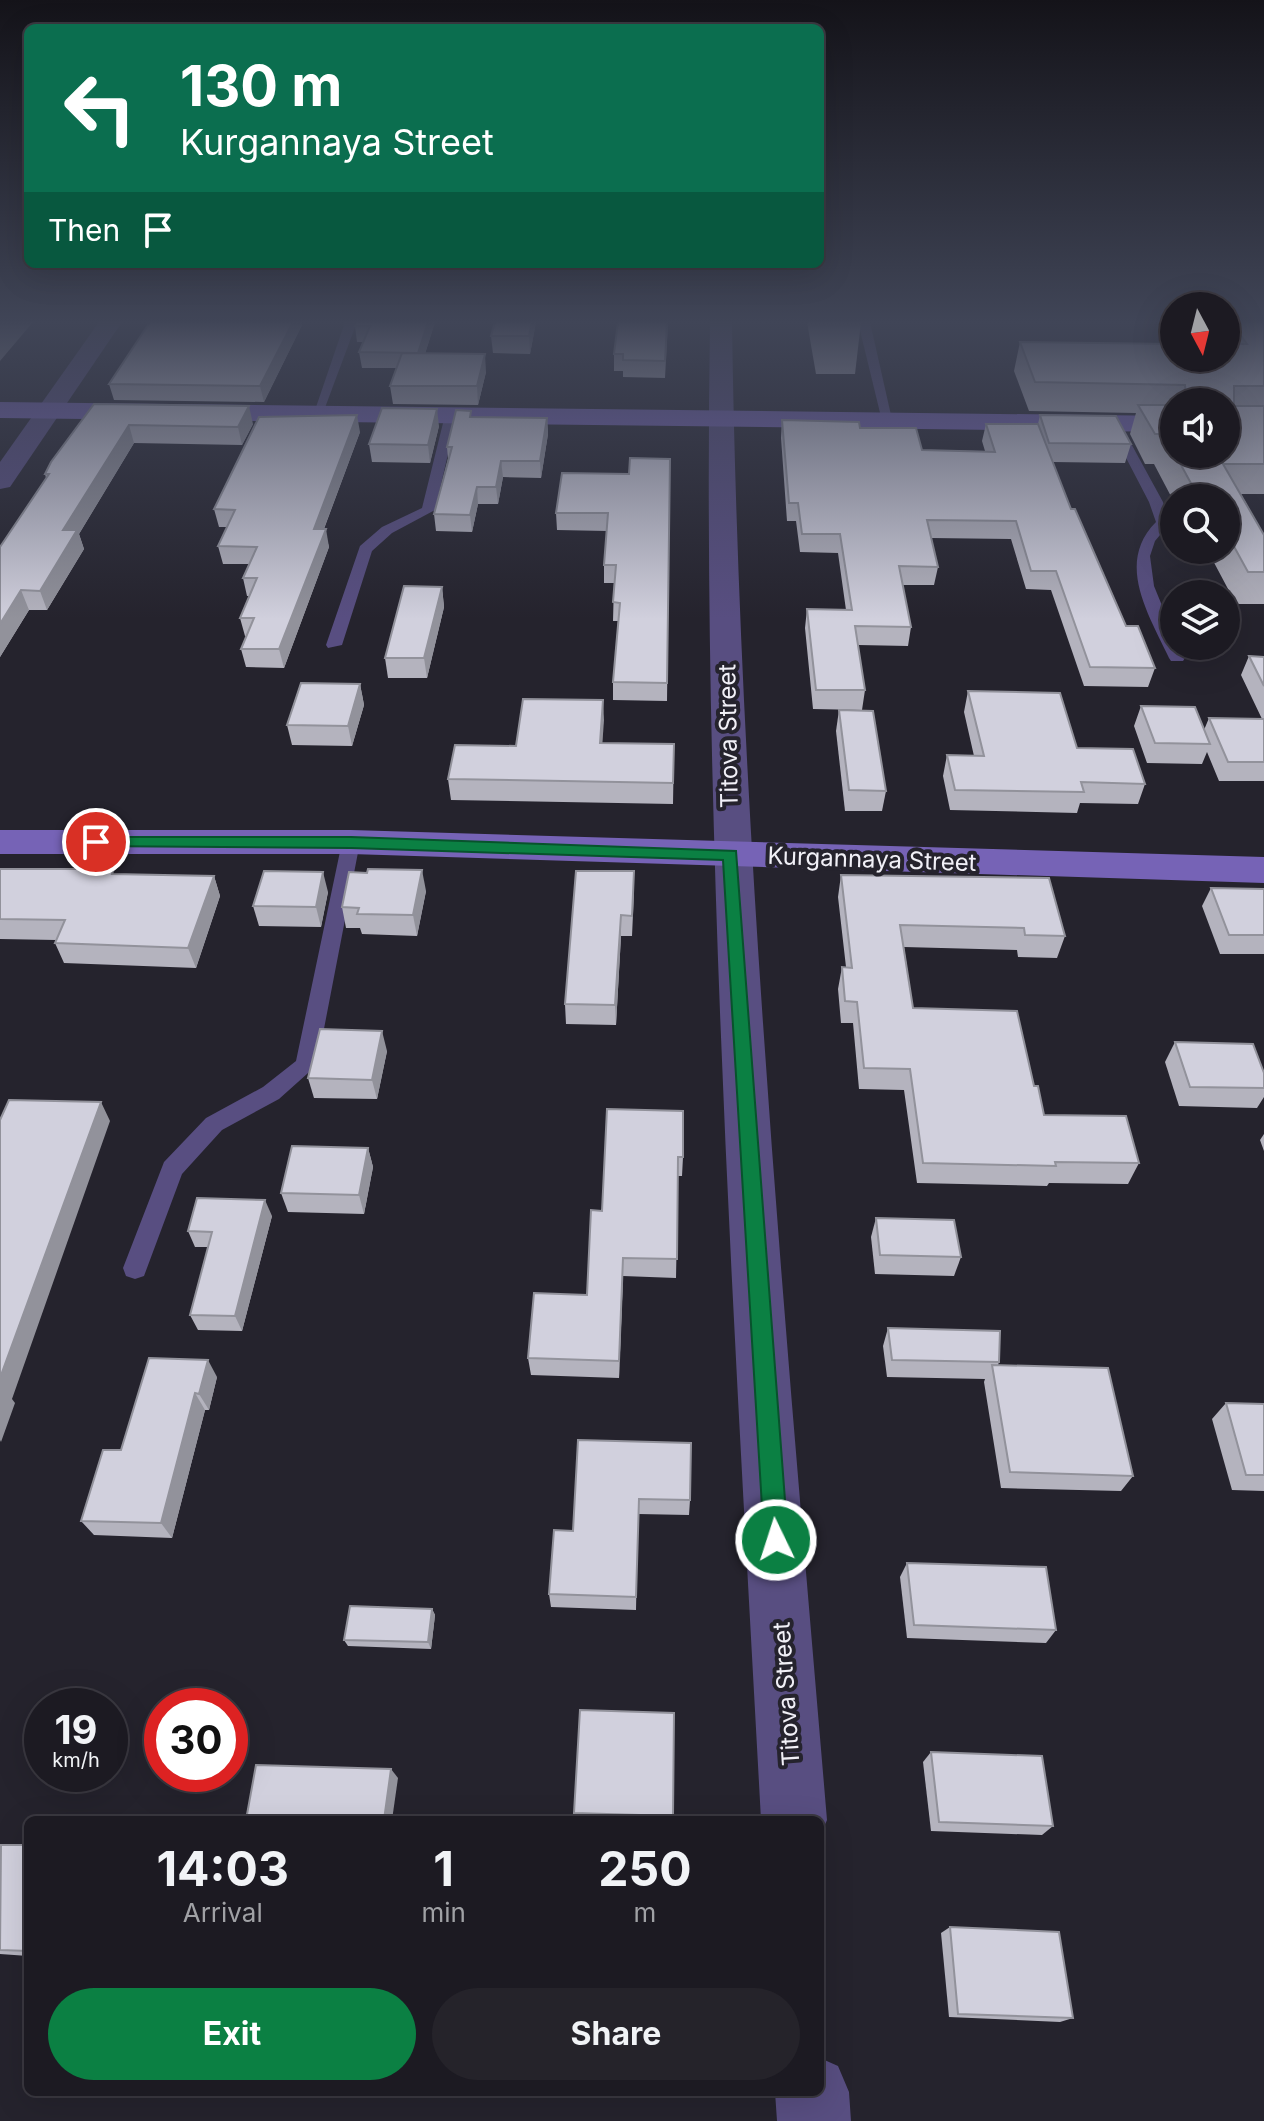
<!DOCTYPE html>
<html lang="en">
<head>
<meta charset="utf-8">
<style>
  :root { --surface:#1c1a22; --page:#25232a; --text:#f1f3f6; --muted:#a0a1a5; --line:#3a3840; --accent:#0b8043 }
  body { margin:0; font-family:Inter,sans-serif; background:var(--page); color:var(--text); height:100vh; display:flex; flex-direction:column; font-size:30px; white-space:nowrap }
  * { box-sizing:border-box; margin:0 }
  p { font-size:26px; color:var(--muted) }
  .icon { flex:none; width:44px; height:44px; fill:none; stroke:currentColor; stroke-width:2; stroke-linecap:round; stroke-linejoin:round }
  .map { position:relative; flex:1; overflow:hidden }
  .sheet { position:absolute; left:24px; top:1816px; width:800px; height:280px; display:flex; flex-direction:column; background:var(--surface); border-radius:12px; box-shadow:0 8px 32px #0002,0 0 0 2px var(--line) }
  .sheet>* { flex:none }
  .banner { position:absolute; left:24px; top:24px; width:800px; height:244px; border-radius:12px; box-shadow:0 8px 32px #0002,0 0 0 2px var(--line); background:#0b6e4f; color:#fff; overflow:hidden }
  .needle { width:52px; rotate:173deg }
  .buttons { position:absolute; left:1160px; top:292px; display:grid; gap:16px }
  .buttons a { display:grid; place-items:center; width:80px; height:80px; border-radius:50%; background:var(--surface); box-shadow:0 8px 32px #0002,0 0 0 2px var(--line); font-size:40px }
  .speed { position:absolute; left:24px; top:1688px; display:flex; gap:16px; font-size:40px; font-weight:700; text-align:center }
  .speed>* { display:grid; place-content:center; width:104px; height:104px; border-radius:50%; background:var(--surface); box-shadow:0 8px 32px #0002,0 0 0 2px var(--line); line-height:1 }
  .speed small { font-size:20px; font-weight:400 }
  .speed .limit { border:12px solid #d22; background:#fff; color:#111 }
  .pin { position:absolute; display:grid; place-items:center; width:68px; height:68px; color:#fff; margin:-34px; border:4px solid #fff; border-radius:50%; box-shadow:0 2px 8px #0007 }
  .me { position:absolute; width:88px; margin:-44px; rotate:356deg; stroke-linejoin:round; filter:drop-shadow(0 0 6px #0008) }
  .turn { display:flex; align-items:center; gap:28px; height:168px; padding:0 24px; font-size:36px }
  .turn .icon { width:104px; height:104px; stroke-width:2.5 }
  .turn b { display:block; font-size:56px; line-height:68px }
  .then { display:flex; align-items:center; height:76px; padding:0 24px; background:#0003; gap:16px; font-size:30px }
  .eta { display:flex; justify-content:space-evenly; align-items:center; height:136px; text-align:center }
  .eta b { font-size:48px; font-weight:700; line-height:56px }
  .primary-button { display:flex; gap:16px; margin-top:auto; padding:16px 24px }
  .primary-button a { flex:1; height:92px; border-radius:48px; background:var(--accent); color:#fff; font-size:32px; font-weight:700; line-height:92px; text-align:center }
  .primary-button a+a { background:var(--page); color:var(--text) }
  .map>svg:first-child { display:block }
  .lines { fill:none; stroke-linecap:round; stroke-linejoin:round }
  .lane { fill:#584e81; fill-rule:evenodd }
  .street { fill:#584e81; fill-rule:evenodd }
  .secondary { fill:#7663b6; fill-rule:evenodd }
  .wall { fill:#b4b3be; fill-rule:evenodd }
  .shaded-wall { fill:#92929b }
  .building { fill:#d1d0dd; stroke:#92929b; stroke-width:2 }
  .route { fill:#0b8043; stroke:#07532c; stroke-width:2 }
  .labels { text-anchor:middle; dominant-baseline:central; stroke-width:8; stroke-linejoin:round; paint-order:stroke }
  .street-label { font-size:24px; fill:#f1f0f7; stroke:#25232d }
</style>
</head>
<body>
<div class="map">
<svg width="1264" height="2121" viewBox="0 0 1264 2121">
  <rect width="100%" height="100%" fill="#25232d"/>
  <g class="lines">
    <g class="lane">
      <polygon points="345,322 357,322 323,413 313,416"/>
      <polygon points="858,322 870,322 893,424 882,421"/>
      <polygon points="451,411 457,415 435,510 392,533 372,551 342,645 328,648 326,645 360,546 382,527 422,508 445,415"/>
      <path d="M1116,423L1122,427L1163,502L1170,523L1155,541L1150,556L1154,586L1174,635V646H1179L1185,658L1183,661H1171L1169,658C1149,615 1115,563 1156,522L1149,502L1110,427Z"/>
      <polygon points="351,836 360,842 317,1065 279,1099 222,1130 182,1174 144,1276 135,1279 126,1276 123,1268 164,1162 206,1118 263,1087 296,1061 342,842"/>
    </g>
    <g class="street">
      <polygon points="99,322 122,322 10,487 0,489 0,462"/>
      <path d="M710,322H732C739,823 785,1321 827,1820L820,1837V1820H761C734,1321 702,823 710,322Z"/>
      <polygon points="820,2058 838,2066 849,2092 851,2121 777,2121 775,2092 820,2092"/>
    </g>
    <g class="secondary">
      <polygon points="0,402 1174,416 1174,432 0,418"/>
      <polygon points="0,830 351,830 1264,857 1264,883 351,854 0,854"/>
    </g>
  </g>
  <g class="wall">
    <polygon points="293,322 302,322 302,325 264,402 114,400 109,384"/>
    <polygon points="435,322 425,354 486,372 478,405 393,404 390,386 396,368 362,368 359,352 364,342 357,342 355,326"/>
    <polygon points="536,322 530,354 493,353 491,336"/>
    <polygon points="668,322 665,378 623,377 623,371 614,371 614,354"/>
    <polygon points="807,322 861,322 855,374 816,374"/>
    <path d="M1226,322H1264V494H1241L1264,535V604H1236L1210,555L1202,554L1199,550H1226V498H1174V502L1154,464H1145L1130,434L1136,413L1029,411L1014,371L1020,342L1226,358ZM1174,402H1226L1174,454Z"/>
    <polygon points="94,404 253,424 242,445 134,443 79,534 84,549 47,610 29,610 0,657 0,547 46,478 45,474"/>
    <polygon points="1040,415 1131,444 1125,463 1053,462 1071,509 1126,626 1155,668 1148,687 1084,686 1051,590 1026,589 1011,539 931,538 938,567 934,585 903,585 911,627 908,646 858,645 865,690 862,710 813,709 805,628 807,609 846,610 838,553 800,552 796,521 787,521 781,438 782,420 860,428 922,450 985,451 982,441 986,424 1038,424"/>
    <polygon points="472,417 547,418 548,434 541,478 503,477 498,504 478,504 472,532 436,531 434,514 448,459 447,447"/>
    <polygon points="439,426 430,463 372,462 369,444"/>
    <polygon points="360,432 324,529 329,547 284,668 246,667 241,649 246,636 245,636 240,618 249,596 247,596 243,578 249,564 223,564 218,546 227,527 219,527 214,509"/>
    <polygon points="670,459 667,701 613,700 613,682 618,621 613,621 614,583 604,583 604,565 607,531 557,530 556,513 629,474"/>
    <polygon points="442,587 444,607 427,678 388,678 385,658"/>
    <polygon points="1249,656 1264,657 1264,781 1219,781 1207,752 1202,764 1147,763 1134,726 1141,706 1204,730 1209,718 1262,719 1241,675"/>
    <polygon points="360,684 364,705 352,746 292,745 287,725"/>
    <polygon points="968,691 1145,784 1138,804 1080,803 1077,813 950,810 943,776 947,755 974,756 964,712"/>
    <polygon points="603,700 602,743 674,744 673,804 451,800 448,779 516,746"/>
    <polygon points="839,710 886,791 882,811 845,811 836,731"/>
    <polygon points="0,869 116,875 214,876 220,896 196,968 64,963 55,943 56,940 0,939"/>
    <polygon points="841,875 1065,936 1057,958 1018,957 1017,950 904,947 913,1008 1034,1086 1044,1115 1139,1163 1128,1184 1049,1183 1047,1186 917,1183 904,1090 859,1089 853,1023 841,1023 838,989 842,967 846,967 838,897"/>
    <polygon points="1211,888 1264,889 1264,954 1220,954 1202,906"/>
    <polygon points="426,891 417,936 362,934 360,928 346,928 342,907"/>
    <polygon points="328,892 321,927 259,926 253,906"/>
    <polygon points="634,892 632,936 621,936 616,1025 566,1024 565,1004"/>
    <polygon points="1175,1042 1264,1073 1264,1097 1257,1108 1179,1106 1165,1062"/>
    <polygon points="387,1051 377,1099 314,1098 308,1078"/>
    <polygon points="607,1109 683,1157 682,1176 678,1176 676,1278 623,1276 619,1378 531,1375 528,1358 587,1295 602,1211"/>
    <polygon points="1264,1134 1264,1151 1260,1140"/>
    <polygon points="368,1148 373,1167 364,1214 288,1212 281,1193"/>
    <polygon points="272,1216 242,1331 198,1330 190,1315 208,1247 195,1247 188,1231"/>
    <polygon points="876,1218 961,1257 954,1276 875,1274 871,1237"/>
    <polygon points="888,1328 999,1362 998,1365 1133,1476 1121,1491 1001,1488 984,1382 985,1379 887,1377 883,1346"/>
    <polygon points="217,1377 209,1410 205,1410 172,1538 94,1535 81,1521 121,1450"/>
    <polygon points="1226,1403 1264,1404 1264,1491 1232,1490 1212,1419"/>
    <polygon points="578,1440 690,1500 689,1515 638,1514 636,1610 551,1607 549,1594 573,1531"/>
    <polygon points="907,1563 1056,1630 1046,1643 907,1638 900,1577"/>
    <polygon points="432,1609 435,1615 431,1649 348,1646 344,1640"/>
    <polygon points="931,1752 1053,1826 1042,1835 931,1831 923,1762"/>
    <polygon points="574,1813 673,1816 673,1820 576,1820"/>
    <polygon points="28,1845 28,1956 0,1954 0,1847"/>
    <polygon points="950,1927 1073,2018 1060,2022 949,2017 941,1933"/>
  </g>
  <g class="shaded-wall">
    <polygon points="0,322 33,322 0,361"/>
    <polygon points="293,322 302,322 302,325 264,402 260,386"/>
    <polygon points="428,322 435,322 420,369 418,353"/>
    <polygon points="532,322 536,322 530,354 529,336"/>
    <polygon points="485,354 486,372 478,405 477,386"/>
    <polygon points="249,406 253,424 242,445 238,427"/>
    <polygon points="437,409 439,426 430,463 428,445"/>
    <polygon points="357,415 360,432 317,547 314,529"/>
    <polygon points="547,418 548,434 541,478 540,461"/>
    <polygon points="129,425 134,443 79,534 84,549 47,610 40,591 63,530"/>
    <polygon points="501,461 503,477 498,504 496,487"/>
    <polygon points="477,487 478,504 472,532 470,515"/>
    <polygon points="326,529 329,547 284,668 279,649"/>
    <polygon points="442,587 444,607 427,678 424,658"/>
    <polygon points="21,590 29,610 0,657 0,624"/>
    <polygon points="360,684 364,705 352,746 348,726"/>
    <polygon points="603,700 604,720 601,763 600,743"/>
    <polygon points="422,870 426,891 417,936 413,915"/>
    <polygon points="323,872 328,892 321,927 316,907"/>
    <polygon points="214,876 220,896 196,968 188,948"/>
    <polygon points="621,915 621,936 616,1025 615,1005"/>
    <polygon points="382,1031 387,1051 377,1099 372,1080"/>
    <polygon points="101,1102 110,1121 12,1399 15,1403 1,1442 0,1440 0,1378"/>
    <polygon points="368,1148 373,1167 364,1214 359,1195"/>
    <polygon points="265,1200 272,1216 242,1331 235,1316"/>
    <polygon points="623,1258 623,1276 619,1378 619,1361"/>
    <polygon points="208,1360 217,1377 209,1410 199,1394"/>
    <polygon points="195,1393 205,1410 172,1538 161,1523"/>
    <polygon points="432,1609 435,1615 431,1649 428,1642"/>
    <polygon points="391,1769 398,1778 392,1820 384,1820"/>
  </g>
  <g class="building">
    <polygon points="150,322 293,322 260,386 109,384"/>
    <polygon points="356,322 428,322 418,353 359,352 370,326 355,326"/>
    <polygon points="495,322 532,322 529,336 491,336"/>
    <polygon points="618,322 667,322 665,361 623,360 623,354 614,354"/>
    <polygon points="1231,322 1264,322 1264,386 1234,386 1234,406 1264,406 1264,464 1223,464 1264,535 1264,572 1248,572 1226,532 1226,498 1199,498 1175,454 1226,454 1226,402 1186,402 1185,385 1035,382 1020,342 1174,344 1174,358 1226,358 1226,344 1247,344"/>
    <polygon points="402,353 485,354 477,386 390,386"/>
    <polygon points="94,404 249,406 238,427 129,425 63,530 77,530 40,591 21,590 0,624 0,547 49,474 45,474 51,462"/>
    <polygon points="1138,405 1174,405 1174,453 1163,434 1155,434"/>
    <polygon points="382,408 437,409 428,445 369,444"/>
    <polygon points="456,410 471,411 470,417 547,418 540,461 501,461 496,487 477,487 470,515 434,514 452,447 447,447"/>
    <polygon points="357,415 314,529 326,529 279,649 241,649 254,618 240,618 257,578 243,578 257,547 218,546 235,510 214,509 259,417"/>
    <polygon points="1040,415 1116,416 1131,444 1049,443"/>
    <polygon points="782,420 859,422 860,428 916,428 922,450 995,452 986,424 1038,424 1071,509 1075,509 1126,626 1138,626 1155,668 1090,667 1056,571 1031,571 1016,521 927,520 938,567 899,566 911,627 855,626 865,690 816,690 807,609 852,610 840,534 802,534 798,503 789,503"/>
    <polygon points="630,458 670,459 667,683 613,682 620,603 613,602 616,565 604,565 608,513 556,513 562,473 629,474"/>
    <polygon points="404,586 442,587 424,658 385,658"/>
    <polygon points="1249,656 1264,657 1264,686"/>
    <polygon points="301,683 360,684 348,726 287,725"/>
    <polygon points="968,691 1060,693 1077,748 1133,749 1145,784 1081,782 1084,792 955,790 947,755 984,756"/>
    <polygon points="523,699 603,700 600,743 674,744 673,783 448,779 455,745 516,746"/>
    <polygon points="1141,706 1195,707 1210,744 1155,743"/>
    <polygon points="839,710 873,711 886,791 849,790"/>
    <polygon points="1209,718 1264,719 1264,762 1228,762"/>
    <polygon points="0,869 114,869 112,874 214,876 188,948 55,943 65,920 0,919"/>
    <polygon points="368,869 422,870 413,915 357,914 359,908 342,907 349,872 367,873"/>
    <polygon points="264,871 323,872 316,907 253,906"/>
    <polygon points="576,871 634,871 632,916 621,915 615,1005 565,1004"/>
    <polygon points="841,875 1049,878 1065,936 1025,935 1024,928 900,925 913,1008 1017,1011 1034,1086 1038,1086 1044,1115 1126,1116 1139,1163 1055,1162 1056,1166 923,1163 910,1069 864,1068 857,1002 845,1001 842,967 852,968"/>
    <polygon points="1211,888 1264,889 1264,935 1229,935"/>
    <polygon points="320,1029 382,1031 372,1080 308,1078"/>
    <polygon points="1175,1042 1253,1044 1264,1073 1264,1088 1190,1087"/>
    <polygon points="9,1100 101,1102 0,1378 0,1120"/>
    <polygon points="607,1109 683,1111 683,1157 678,1157 677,1259 623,1258 619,1361 528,1358 534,1293 587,1295 591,1210 602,1211"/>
    <polygon points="292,1146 368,1148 359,1195 281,1193"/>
    <polygon points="197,1198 265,1200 235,1316 190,1315 212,1232 188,1231"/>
    <polygon points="876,1218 954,1220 961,1257 880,1255"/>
    <polygon points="888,1328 1000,1331 999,1362 892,1360"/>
    <polygon points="149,1358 208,1360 199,1394 195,1393 161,1523 81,1521 103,1450 121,1450"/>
    <polygon points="992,1365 1108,1368 1133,1476 1010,1472"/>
    <polygon points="1226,1403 1264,1404 1264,1475 1246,1475"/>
    <polygon points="578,1440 691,1443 690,1500 639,1499 636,1597 549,1594 554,1530 573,1531"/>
    <polygon points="907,1563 1046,1567 1056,1630 914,1625"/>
    <polygon points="350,1606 432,1609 428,1642 344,1640"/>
    <polygon points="580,1710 674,1713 673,1816 574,1813"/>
    <polygon points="931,1752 1042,1756 1053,1826 939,1822"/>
    <polygon points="256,1765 391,1769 384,1820 246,1820"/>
    <polygon points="1,1845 28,1845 28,1951 0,1950"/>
    <polygon points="950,1927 1059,1932 1073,2018 958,2014"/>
  </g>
  <linearGradient id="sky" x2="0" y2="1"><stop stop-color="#141319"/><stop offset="0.52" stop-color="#404557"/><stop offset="1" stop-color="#404557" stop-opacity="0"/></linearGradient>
  <rect width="1264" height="619" fill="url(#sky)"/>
  <polygon class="route" points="96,837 351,837 736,851 788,1540 784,1548 776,1552 767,1548 764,1540 723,860 351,848 90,846 90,838"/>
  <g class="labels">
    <g class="street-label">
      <text transform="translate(728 736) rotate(-91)">Titova Street</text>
      <text transform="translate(872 859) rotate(2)">Kurgannaya Street</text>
      <text transform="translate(786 1694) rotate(-94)">Titova Street</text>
    </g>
  </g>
</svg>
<div class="buttons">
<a><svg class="needle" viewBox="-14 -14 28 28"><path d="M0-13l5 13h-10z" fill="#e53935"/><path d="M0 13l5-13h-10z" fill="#a0a1a5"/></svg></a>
<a><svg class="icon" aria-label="sound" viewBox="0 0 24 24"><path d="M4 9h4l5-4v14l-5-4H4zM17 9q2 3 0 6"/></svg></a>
<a><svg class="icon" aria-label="search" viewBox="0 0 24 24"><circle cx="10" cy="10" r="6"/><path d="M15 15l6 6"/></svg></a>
<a><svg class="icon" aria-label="layers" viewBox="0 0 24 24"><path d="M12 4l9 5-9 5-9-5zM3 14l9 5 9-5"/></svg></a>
</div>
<div class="speed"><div>19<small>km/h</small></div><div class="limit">30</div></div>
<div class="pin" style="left:96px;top:842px;background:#d93025"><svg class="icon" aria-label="arrive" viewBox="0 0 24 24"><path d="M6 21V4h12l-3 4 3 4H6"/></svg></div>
<svg class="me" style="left:776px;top:1540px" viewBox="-20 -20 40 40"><circle r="17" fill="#0b8043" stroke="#fff" stroke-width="3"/><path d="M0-11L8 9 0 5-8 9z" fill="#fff"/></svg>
<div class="banner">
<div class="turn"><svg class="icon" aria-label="left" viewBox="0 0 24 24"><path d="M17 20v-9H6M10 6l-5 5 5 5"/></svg><div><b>130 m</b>Kurgannaya Street</div></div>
<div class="then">Then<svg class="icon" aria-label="arrive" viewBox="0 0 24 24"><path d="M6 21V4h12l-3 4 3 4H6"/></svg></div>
</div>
<section class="sheet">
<div class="eta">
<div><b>14:03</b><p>Arrival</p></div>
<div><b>1</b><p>min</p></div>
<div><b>250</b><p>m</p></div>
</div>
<div class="primary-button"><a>Exit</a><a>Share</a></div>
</section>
</div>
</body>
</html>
